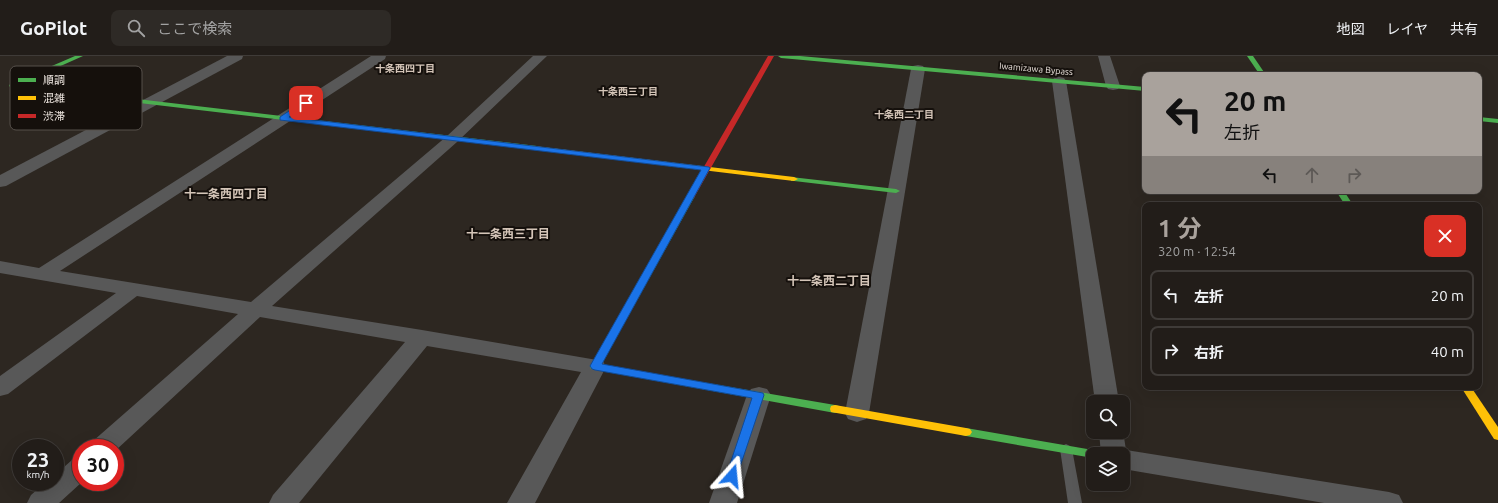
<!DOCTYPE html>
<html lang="ja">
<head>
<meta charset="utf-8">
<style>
  :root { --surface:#221d19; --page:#2e2a26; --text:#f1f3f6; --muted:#a2a2a2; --line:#3f3b38; --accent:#a9a29c }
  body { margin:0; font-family:Ubuntu,"Noto Sans JP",sans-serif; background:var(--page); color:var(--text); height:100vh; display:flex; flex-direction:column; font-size:15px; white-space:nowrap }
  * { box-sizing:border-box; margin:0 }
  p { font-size:13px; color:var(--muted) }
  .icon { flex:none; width:22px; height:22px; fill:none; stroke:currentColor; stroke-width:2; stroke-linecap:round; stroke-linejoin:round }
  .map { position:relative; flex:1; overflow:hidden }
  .side { position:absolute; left:1142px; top:146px; width:340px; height:188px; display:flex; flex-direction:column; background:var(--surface); border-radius:8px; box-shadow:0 4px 16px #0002,0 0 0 1px var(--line) }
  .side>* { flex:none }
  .banner { position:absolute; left:1142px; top:16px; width:340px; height:122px; border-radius:8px; box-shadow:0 4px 16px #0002,0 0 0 1px var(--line); background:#a9a29c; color:#111; overflow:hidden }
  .tools { position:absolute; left:1086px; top:339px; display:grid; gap:8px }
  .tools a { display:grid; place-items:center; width:44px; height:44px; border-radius:8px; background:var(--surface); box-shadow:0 4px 16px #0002,0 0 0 1px var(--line); font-size:20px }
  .speed { position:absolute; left:12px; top:383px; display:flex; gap:8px; font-size:20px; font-weight:700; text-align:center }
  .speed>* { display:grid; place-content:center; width:52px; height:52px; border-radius:50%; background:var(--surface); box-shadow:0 4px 16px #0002,0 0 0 1px var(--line); line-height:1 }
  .speed small { font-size:10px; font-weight:400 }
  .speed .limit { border:6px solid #d22; background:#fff; color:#111 }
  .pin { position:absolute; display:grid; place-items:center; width:34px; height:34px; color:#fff; margin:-17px; border-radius:8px; box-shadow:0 2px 6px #0006 }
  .me { position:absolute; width:44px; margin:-22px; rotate:18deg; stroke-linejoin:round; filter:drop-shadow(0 0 3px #0008) }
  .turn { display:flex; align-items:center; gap:14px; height:84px; padding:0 16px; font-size:18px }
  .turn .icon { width:52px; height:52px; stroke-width:2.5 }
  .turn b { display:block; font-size:28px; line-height:34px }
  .lanes { display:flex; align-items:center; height:38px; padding:0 16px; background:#0003; justify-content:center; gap:20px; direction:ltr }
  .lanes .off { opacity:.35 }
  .round { display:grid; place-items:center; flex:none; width:42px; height:42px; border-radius:8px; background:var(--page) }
  .head { display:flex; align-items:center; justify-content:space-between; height:68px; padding:0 16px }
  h1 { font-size:24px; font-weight:700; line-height:30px; color:var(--accent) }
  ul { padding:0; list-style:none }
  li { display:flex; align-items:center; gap:12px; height:50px; margin:0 8px 6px; padding:0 8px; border:2px solid var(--line); border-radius:8px }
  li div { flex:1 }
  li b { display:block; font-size:15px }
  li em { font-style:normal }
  header { display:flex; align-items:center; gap:24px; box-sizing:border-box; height:56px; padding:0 20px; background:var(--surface); border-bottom:1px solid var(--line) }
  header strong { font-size:19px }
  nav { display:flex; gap:22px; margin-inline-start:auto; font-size:14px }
  .search { width:280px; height:36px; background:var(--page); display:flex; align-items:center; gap:10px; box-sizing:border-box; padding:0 14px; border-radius:8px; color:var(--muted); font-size:15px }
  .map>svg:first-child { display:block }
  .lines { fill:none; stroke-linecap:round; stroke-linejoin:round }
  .lane { fill:#585858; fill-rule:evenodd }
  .street { fill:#585858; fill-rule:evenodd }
  .fast { fill:#4caf50; fill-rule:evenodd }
  .slow { fill:#ffc107; fill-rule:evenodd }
  .jam { fill:#c62828; fill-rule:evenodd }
  .route { fill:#1a73e8; stroke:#114b97 }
  .labels { text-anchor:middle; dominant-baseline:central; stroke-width:4; stroke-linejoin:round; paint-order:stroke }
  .far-street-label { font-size:9px; fill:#ece4de; stroke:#15100c }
  .far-neighbourhood-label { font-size:10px; font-weight:bold; fill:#d4c5b8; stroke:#15100c }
  .neighbourhood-label { font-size:12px; font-weight:bold; fill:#d4c5b8; stroke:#15100c }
  .key { fill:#15100c; stroke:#56504b; stroke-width:1 }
  .key-label { font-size:11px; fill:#ece4de }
</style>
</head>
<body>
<header>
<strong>GoPilot</strong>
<div class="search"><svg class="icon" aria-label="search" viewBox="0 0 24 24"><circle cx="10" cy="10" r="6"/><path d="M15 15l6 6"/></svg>ここで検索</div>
<nav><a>地図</a><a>レイヤ</a><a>共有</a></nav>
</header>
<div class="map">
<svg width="1498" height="447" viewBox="0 0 1498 447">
  <rect width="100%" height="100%" fill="#2d2721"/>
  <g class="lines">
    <polygon class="lane" points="1066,388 1070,390 1072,393 1082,447 1068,447 1060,393 1062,390"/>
    <g class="street">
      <polygon points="227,0 243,0 242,3 6,130 0,131 0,119"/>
      <polygon points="371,0 386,0 385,3 60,215 251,246 447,80 533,0 547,0 457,86 272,250 422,274 603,305 606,311 535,447 507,447 581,316 427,290 299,447 269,447 273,439 405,286 260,261 115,395 115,392 89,392 93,385 238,258 137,240 8,338 0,340 0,320 116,237 0,217 0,205 39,212"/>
      <polygon points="1098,0 1110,0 1120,30 1118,33 1113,34 1108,33 1106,30"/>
      <polygon points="918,9 923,10 925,13 869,357 866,363 857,366 848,363 845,357 911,13 913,10"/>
      <polygon points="1059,21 1064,22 1066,25 1119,346 1095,346 1052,25 1054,22"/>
      <polygon points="759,331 767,333 771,339 737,447 709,447 747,339 751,333"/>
      <polygon points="1123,375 1126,394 1389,436 1399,439 1403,447 1324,447 1123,413 1123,398 1101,398 1099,376"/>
      <polygon points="81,401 82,426 59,447 27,447 31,439 46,426 55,426 55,419 72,404"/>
    </g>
    <g class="fast">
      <polygon points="75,0 83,0 18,29 537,90 541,92 537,94 12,32 9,30 10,28"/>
      <polygon points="778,0 800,0 1145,31 1145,35 781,2"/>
      <polygon points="1247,0 1253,0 1266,19 1260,19"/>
      <polygon points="1479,61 1498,63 1498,67 1479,65"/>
      <polygon points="791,121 896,133 900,135 896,137 794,125 791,125"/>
      <polygon points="1336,135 1344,135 1353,149 1345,149"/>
      <polygon points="688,138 694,138 695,140 601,309 835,349 839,350 840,353 839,356 835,357 591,313 590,311"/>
      <polygon points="966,372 1093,394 1097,395 1099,398 1093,398 1093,402 966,380 962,379 960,376 962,373"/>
    </g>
    <g class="slow">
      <polygon points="534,90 794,121 798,123 794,125 537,94 533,92"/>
      <polygon points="1461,331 1471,331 1498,371 1498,384 1494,383"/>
      <polygon points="835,349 966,372 970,373 972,376 970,379 966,380 831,356 830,353 831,350"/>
    </g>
    <polygon class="jam" points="768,0 774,0 695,140 694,142 688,142 687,140"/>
  </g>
  <polygon class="route" points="304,45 310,47 289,61 709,111 710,112 602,308 763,337 764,339 736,423 732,425 728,423 726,420 752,342 595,314 592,313 590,310 701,114 280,64 280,61"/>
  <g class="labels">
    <g class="far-street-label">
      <text transform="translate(1036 13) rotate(5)">Iwamizawa Bypass</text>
    </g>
    <g class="far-neighbourhood-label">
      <text x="405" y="12">十条西四丁目</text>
      <text x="628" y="35">十条西三丁目</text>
      <text x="904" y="58">十条西二丁目</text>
    </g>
    <g class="neighbourhood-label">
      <text x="226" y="137">十一条西四丁目</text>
      <text x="508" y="177">十一条西三丁目</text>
      <text x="829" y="224">十一条西二丁目</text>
    </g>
  </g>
  <rect x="10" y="10" width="132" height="64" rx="6" class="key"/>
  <rect x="18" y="22" width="18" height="4" fill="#4caf50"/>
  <rect x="18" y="40" width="18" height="4" fill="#ffc107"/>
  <rect x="18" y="58" width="18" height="4" fill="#c62828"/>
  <g class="key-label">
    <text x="43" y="28">順調</text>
    <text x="43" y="46">混雑</text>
    <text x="43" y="64">渋滞</text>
  </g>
</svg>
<div class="tools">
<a><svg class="icon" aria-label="search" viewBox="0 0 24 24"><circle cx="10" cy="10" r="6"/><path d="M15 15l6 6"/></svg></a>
<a><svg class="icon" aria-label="layers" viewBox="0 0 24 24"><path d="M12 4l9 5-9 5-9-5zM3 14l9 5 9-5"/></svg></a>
</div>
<div class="speed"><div>23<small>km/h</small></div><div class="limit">30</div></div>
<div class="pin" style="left:306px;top:47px;background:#d93025"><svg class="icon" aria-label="arrive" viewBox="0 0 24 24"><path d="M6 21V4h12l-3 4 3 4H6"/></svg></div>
<svg class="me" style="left:732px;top:420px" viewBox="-20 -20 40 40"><path d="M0-17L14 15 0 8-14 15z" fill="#1a73e8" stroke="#fff" stroke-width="4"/></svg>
<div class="banner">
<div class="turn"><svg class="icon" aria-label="left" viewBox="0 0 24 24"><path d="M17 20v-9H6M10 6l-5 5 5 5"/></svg><div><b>20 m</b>左折</div></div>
<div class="lanes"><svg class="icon" aria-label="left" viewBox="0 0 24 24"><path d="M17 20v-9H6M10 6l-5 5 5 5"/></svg><svg class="icon off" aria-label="ahead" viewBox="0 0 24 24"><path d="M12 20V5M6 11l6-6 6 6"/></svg><svg class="icon off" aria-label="right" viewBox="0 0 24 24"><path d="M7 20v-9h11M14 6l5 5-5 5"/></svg></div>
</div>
<section class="side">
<div class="head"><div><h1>1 分</h1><p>320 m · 12:54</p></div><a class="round" style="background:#d93025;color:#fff"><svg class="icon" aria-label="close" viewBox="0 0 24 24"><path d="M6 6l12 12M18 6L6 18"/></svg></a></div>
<ul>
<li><svg class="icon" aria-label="left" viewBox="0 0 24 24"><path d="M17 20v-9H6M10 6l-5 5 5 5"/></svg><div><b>左折</b></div><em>20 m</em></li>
<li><svg class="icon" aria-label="right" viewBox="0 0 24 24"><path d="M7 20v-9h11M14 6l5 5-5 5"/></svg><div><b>右折</b></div><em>40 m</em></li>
</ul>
</section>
</div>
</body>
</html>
